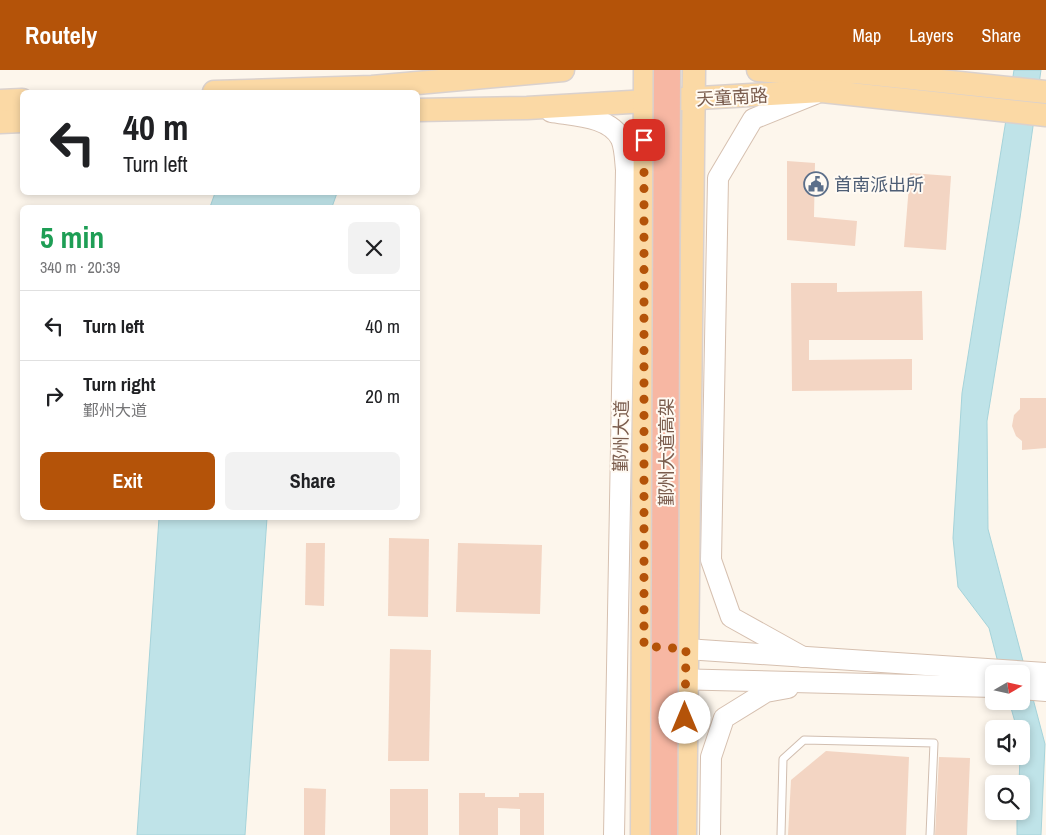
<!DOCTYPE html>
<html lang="en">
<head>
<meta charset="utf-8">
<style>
  :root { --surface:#fff; --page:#f2f2f2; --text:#202124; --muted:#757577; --line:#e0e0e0; --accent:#b45309 }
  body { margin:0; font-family:"Archivo Narrow","Noto Sans SC",sans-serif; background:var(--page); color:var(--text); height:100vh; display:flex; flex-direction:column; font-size:19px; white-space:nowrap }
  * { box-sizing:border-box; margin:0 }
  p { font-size:16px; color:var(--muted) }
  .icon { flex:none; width:28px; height:28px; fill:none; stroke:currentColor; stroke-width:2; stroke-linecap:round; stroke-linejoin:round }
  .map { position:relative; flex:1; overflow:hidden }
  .side { position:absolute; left:20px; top:135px; width:400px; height:315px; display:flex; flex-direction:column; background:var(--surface); border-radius:8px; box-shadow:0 2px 8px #0003 }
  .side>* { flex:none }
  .hud { position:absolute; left:20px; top:20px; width:400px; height:105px; border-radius:8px; box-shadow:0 2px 8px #0003; background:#fff; color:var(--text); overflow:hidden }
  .needle { width:32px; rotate:81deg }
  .fabs { position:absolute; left:985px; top:595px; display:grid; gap:10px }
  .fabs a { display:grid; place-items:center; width:45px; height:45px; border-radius:8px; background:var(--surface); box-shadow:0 2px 8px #0003; font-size:25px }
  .pin { position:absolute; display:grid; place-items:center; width:42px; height:42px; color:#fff; margin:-21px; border-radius:10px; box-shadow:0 2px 8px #0006 }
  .me { position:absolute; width:55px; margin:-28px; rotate:0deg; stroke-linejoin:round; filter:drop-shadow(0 0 4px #0008) }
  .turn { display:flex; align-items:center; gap:18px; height:105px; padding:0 20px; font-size:22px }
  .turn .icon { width:65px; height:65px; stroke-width:2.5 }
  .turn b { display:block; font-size:35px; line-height:42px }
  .round { display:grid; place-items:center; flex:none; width:52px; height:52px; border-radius:8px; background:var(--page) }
  .overview { display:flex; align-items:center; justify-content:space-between; height:85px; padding:0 20px }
  h1 { font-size:30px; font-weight:700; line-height:38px; color:#1e9e55 }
  .action { display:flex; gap:10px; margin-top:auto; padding:10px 20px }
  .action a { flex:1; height:58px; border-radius:8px; background:var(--accent); color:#fff; font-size:20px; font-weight:700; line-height:58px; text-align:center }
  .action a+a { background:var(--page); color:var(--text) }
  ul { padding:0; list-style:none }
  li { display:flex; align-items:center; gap:15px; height:70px; padding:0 20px; border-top:1px solid var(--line) }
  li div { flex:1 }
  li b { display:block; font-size:19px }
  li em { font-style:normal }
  header { display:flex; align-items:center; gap:30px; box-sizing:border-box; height:70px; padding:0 25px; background:var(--accent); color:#fff }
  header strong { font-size:24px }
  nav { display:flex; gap:28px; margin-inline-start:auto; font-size:18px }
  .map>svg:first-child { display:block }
  .water { fill:#bfe3e8; stroke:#a5d3da }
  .building { fill:#f3d5c3 }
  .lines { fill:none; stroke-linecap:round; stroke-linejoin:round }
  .lane-casing { stroke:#d1beb0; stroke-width:9 }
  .secondary-casing { stroke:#d6c0b0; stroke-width:22 }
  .primary-casing { stroke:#dad1cd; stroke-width:25 }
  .lane { stroke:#fff; stroke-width:7 }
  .secondary { stroke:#fff; stroke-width:20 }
  .primary { stroke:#fbd9a5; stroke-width:22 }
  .highway-bridge-casing { stroke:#dad1cd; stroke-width:29; stroke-linecap:butt }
  .highway-bridge { stroke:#f7b7a3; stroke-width:26 }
  .route { stroke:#b45309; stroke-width:9; stroke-dasharray:0 16.2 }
  .labels { text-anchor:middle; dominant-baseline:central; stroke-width:4; stroke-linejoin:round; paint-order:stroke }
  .street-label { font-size:18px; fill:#7a5c4d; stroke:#fffaf3 }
  .service-label { font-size:18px; fill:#4e5e75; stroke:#fffaf3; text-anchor:start }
</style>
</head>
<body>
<header>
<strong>Routely</strong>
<nav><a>Map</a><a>Layers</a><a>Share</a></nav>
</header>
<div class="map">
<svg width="1046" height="765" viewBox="0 0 1046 765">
  <rect width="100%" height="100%" fill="#fdf6ec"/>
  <g class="water">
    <polygon points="1014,0 1041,0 1020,148 987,351 988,459 1045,674 1041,765 1017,765 1017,741 1021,741 1021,714 1019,714 1021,659 1017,659 1009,631 1021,631 1021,604 1001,604 989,558 958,517 953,468 962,323"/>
    <polygon points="215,123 215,122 337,123 332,137 210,137"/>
    <polygon points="159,448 267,448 245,765 137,765"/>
  </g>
  <g class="building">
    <polygon points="787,91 815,93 814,147 857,151 855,176 787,170"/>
    <polygon points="910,103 951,106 946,180 904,177"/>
    <polygon points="791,213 837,213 837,222 922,221 923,270 809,270 809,290 912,289 912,320 792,321"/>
    <polygon points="1020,328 1046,328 1046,378 1022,380 1022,371 1016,366 1012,356 1014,345 1020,339"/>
    <polygon points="389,468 429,469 428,547 388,546"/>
    <polygon points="306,473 325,473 324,536 305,535"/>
    <polygon points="458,473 542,475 540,544 456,542"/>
    <polygon points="390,579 431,580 429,691 388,691"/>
    <polygon points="826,681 909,687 906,765 788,765 791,710"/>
    <polygon points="939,687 970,688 967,765 935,765"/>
    <polygon points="304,718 326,719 325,765 304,765"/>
    <rect x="390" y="719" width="38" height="46"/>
    <polygon points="459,723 485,723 485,727 519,727 519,723 544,723 544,765 520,765 520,739 498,738 498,765 459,765"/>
  </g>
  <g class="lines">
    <g class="lane-casing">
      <polyline id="lane" points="781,765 783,689 804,670 934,673 930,765"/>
    </g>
    <g class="secondary-casing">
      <g id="secondary">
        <path d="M551,42C574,46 610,46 621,69C625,78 625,91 626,100L614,765"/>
        <polyline points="671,578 1046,603"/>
        <polyline points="803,587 731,547 711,490 718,108 753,49 815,24"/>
        <polyline points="671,609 994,617"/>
        <polyline points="1021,619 1046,621"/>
        <polyline points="710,765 711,687 724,648 766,622 788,618"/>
      </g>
    </g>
    <g class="primary-casing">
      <g id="primary">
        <polyline points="758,0 793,3 855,2 1046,22"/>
        <polyline points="214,22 372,17 563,0"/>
        <polyline points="0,31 22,30"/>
        <polyline points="418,40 527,38 822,21 1046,45"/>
        <polyline points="0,52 22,51"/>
        <polyline points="642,765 645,0"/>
        <polyline points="685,765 694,0"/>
      </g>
    </g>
    <use href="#lane" class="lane"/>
    <use href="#secondary" class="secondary"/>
    <use href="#primary" class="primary"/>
    <g class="highway-bridge-casing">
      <polyline id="highway-bridge" points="664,765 667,0"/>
    </g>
    <use href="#highway-bridge" class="highway-bridge"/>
  </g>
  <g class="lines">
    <polyline class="route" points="644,70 644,576 686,579 685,648"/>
  </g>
  <defs>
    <g id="civic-ring" transform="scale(1.25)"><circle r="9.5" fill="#fffaf3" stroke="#5c6f8a" stroke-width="1.5"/><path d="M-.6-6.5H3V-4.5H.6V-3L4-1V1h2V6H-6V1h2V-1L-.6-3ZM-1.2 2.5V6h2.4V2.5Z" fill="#5c6f8a"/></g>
  </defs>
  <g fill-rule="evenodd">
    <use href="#civic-ring" x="816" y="114"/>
  </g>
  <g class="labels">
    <g class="street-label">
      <text transform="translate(732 27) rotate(-3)">天童南路</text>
      <text transform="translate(621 366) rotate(-89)">鄞州大道</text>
      <text transform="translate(666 382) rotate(-90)">鄞州大道高架</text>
    </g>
    <g class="service-label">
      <text x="834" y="114">首南派出所</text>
    </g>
  </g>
</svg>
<div class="fabs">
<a><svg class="needle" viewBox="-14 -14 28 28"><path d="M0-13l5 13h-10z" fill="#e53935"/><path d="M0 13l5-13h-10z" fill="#757577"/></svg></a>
<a><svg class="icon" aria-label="sound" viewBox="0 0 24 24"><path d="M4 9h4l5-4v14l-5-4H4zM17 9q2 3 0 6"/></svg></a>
<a><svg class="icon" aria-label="search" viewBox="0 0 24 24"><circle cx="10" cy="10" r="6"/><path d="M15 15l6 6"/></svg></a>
</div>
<div class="pin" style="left:644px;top:70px;background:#d93025"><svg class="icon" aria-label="arrive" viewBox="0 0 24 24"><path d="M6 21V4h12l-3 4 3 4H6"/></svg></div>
<svg class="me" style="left:685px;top:648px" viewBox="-20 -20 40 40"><circle r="19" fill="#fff"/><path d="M0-13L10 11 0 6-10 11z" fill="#b45309"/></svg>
<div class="hud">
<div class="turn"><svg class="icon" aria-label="left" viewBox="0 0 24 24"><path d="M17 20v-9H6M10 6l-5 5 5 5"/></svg><div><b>40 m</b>Turn left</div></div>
</div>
<section class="side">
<div class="overview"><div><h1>5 min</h1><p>340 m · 20:39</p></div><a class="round"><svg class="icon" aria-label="close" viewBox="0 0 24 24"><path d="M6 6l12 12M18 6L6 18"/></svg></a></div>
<ul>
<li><svg class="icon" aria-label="left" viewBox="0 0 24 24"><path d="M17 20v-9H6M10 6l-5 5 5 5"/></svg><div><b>Turn left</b></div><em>40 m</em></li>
<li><svg class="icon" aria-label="right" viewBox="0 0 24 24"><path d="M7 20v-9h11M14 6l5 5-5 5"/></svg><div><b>Turn right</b><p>鄞州大道</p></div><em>20 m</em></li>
</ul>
<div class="action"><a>Exit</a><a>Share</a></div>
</section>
</div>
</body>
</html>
